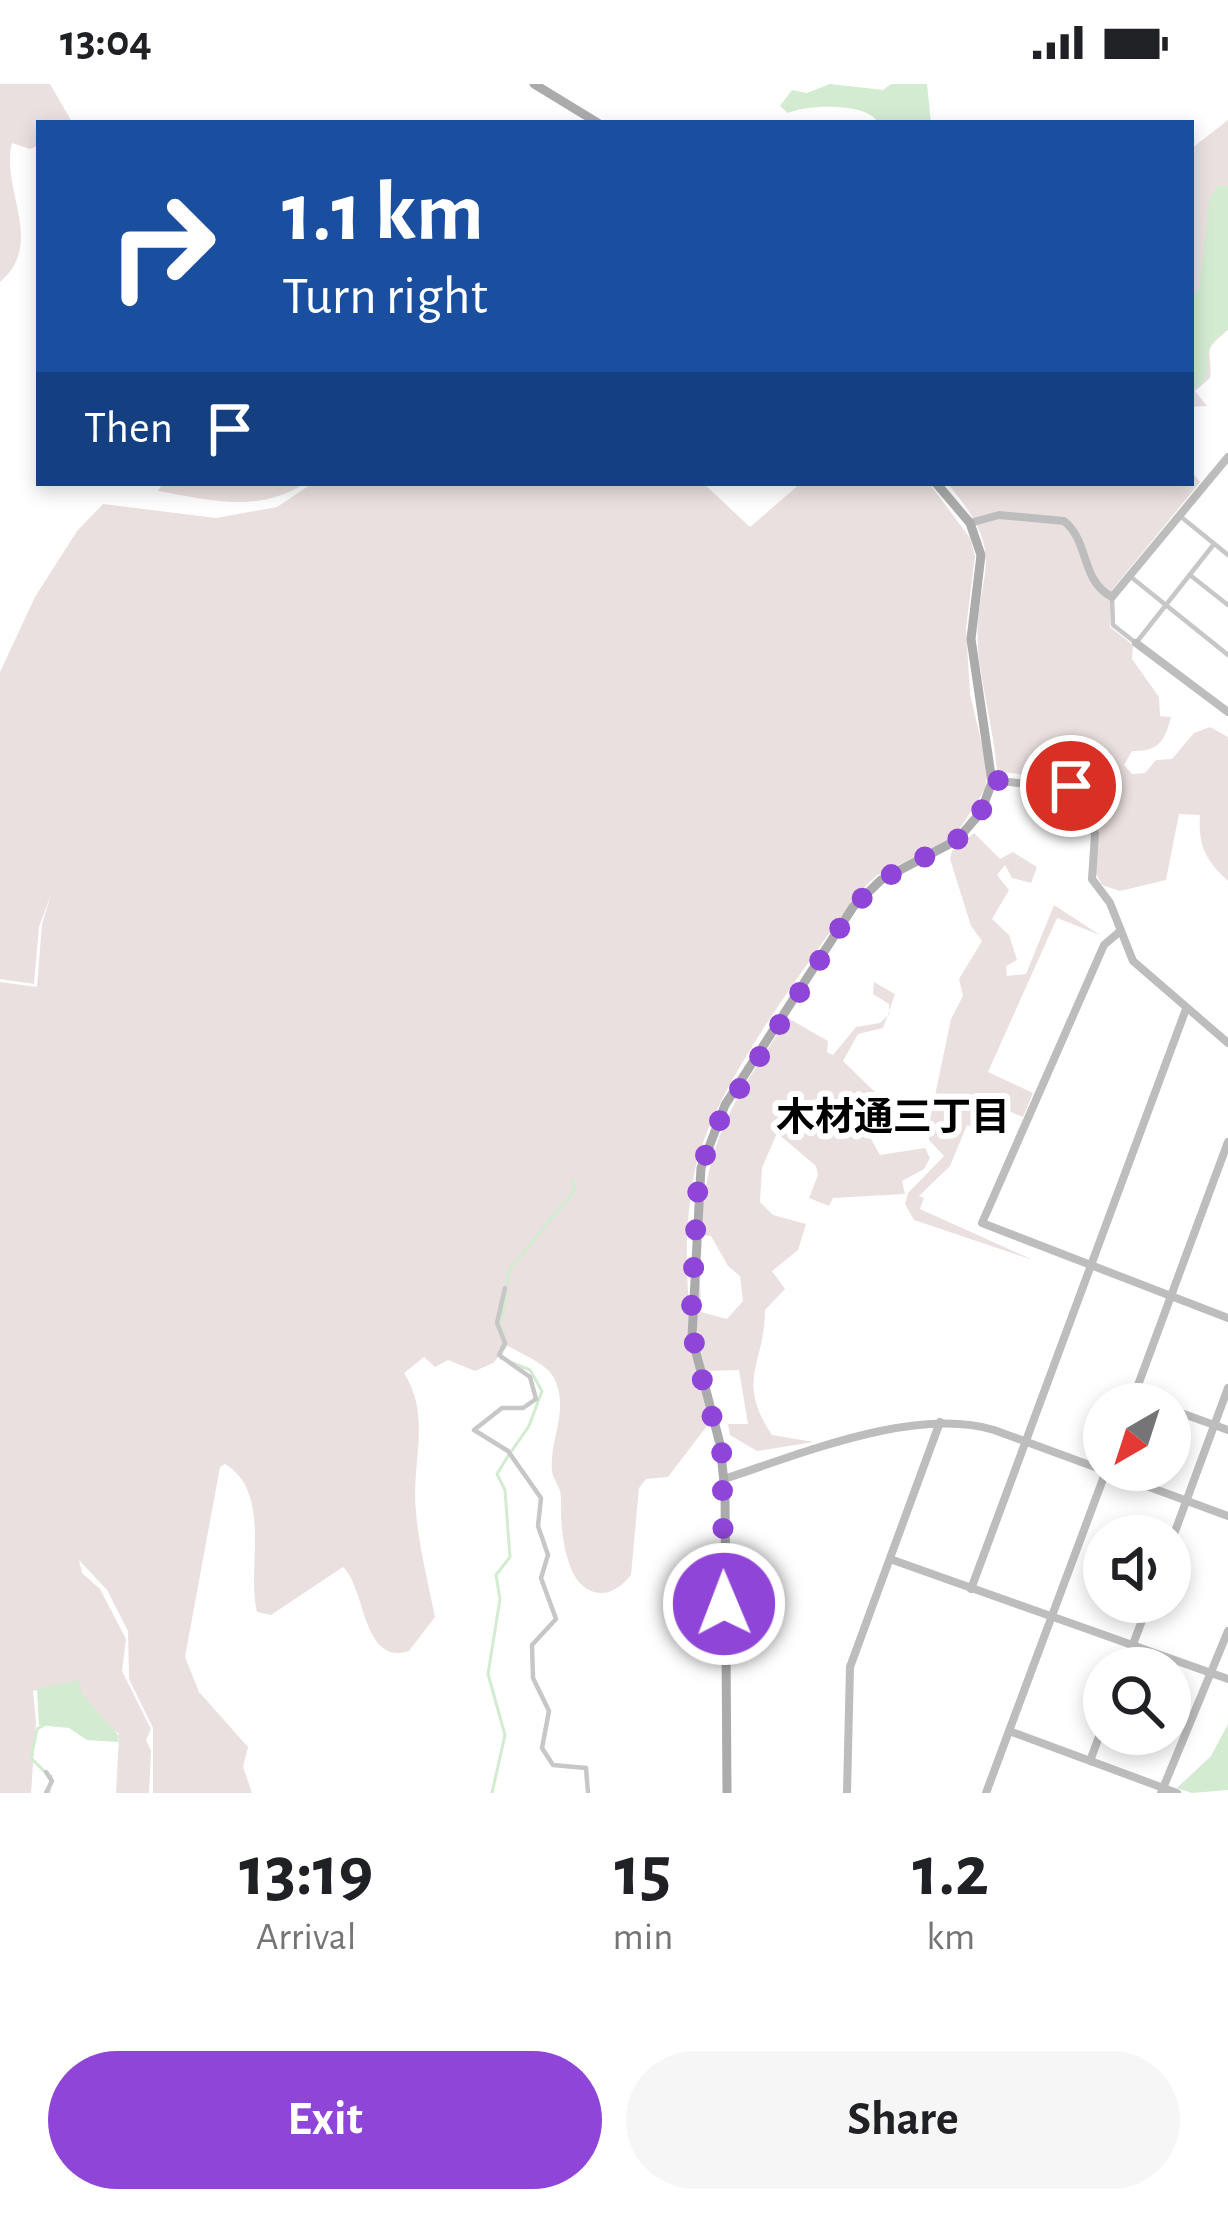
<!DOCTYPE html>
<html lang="en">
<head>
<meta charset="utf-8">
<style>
  :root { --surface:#fff; --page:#f6f6f6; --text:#202124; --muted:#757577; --accent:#8f46d8 }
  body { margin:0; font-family:"Alegreya Sans","Noto Sans JP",sans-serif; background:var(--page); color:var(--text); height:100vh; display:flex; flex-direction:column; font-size:45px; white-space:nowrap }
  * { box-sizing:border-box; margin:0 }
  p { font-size:39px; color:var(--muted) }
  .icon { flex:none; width:66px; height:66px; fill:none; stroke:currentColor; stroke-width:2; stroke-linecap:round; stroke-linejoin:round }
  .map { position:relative; height:1709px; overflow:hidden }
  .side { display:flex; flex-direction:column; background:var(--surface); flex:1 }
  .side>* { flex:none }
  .guide { position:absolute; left:36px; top:36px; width:1158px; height:366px; border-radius:0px; box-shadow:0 6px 18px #0003; background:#1a4fa0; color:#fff; overflow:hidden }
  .needle { width:78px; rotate:219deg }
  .controls { position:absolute; left:1083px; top:1299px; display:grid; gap:24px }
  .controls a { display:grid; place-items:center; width:108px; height:108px; border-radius:50%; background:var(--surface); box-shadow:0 6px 18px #0003; font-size:60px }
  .pin { position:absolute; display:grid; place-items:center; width:102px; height:102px; color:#fff; margin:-51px; border:6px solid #fff; border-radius:50%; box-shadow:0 3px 12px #0007 }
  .me { position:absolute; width:132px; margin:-66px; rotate:359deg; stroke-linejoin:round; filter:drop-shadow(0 0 9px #0008) }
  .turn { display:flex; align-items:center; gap:42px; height:252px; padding:0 48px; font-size:54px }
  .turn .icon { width:156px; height:156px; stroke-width:2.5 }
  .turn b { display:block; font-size:84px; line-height:102px }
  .then { display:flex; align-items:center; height:114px; padding:0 48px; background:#0003; gap:24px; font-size:45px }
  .eta { display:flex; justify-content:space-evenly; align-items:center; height:204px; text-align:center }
  .eta b { font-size:72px; font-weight:700; line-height:84px }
  .button { display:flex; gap:24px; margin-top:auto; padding:24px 48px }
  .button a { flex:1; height:138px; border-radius:72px; background:var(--accent); color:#fff; font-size:48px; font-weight:700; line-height:138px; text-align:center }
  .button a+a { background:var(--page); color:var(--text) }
  .status { display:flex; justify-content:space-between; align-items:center; height:84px; padding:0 60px; background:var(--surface); direction:ltr }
  .status svg { height:33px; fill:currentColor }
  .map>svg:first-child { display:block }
  .green { fill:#ebe0e0 }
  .water { fill:#d2ebd1 }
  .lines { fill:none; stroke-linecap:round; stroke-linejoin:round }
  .stream { stroke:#d2ebd1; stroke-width:3 }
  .street { stroke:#c7c7c7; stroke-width:4.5 }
  .secondary { stroke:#bdbdbd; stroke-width:8 }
  .primary { stroke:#ababab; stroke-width:9 }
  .route { stroke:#8f46d8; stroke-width:21; stroke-dasharray:0 37.8 }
  .labels { text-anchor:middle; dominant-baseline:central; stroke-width:12; stroke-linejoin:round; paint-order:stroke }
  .neighbourhood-label { font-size:39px; font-weight:bold; fill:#000; stroke:#fff }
</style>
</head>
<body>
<div class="status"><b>13:04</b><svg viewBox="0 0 49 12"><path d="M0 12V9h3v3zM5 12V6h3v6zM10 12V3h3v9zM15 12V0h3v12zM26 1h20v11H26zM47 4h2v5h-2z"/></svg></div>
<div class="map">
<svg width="1228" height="1709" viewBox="0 0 1228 1709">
  <rect width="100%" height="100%" fill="#fff"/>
  <g class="green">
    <path d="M0,0H50L72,38L39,39V61L30,65L12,59C0,105 46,159 0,198Z"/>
    <path d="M1228,36V246C1200,269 1213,264 1210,294L1195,307L1207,322L1191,323V65Z"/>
    <path d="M1191,386L1200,398L1112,506L1110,543L1133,561L1132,575L1159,613L1160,632L1171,633C1165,657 1158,668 1132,667L1124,681L1132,690L1145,689L1156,676L1172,675L1194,649L1210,643L1228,653V797C1205,776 1198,761 1200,731L1179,730L1166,796L1120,807L1102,801L1095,788L1099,737L1081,699L997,687C994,650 984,613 979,575C969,487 1017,481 947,399H1191Z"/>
    <path d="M163,399H305C258,430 209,416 158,407Z"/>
    <path d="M313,399H703L750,443L801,399H929L970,454L975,472L966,544L970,610L988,687L985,705L954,754L876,792L855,813C805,885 710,1006 694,1091C679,1169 689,1262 710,1338L668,1393L646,1395L639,1404L631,1491C624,1500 612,1510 600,1509C563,1507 560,1439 561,1413C561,1403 553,1396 552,1387C549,1355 570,1327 554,1294C547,1280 522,1270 508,1262L493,1279L475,1287L448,1276L435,1283L424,1273L404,1289C432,1334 411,1376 416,1428C419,1463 428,1498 435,1533L409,1567C362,1582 366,1504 343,1483L271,1531L257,1528C246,1484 273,1409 225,1380L220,1383L185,1573L199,1608L248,1663L243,1683L252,1709H153V1644L129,1595L128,1547L107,1506L79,1476L82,1489L100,1505L126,1555L122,1587L151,1645L146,1656L151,1667L149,1709H116L119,1650L55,1603L33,1607L36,1638L31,1709H0V898L37,903L42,840L51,810L39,843L34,900L0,895V588L35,513L77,447L103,420L216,434L277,423Z"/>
    <polygon points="974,749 1000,775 1013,768 1037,783 1031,799 1012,794 1005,781 997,791 1009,806 992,835 1009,851 1017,876 1006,882 1007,892 1026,890 1054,821 1100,851 1057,834 988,988 1033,1009 1023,1033 990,1019 979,1045 967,1041 950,1082 919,1112 924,1114 920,1125 1033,1176 914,1136 905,1120 908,1109 944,1072 929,1056 928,1045 951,935 963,912 959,895 982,857 971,842 950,775 952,767"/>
    <path d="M874,898L895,910L883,944L858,950L843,977L879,1012L880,1037L871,1055L880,1071L925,1064L930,1074L924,1085L902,1097L905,1110L833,1114L829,1122L809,1114L818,1091L816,1082L777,1049L762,1084L760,1118L773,1131L806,1140L798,1166L772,1187L785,1205L765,1226C765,1280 735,1296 772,1351L814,1358L757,1367L730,1351L728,1340H748L739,1286L705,1287L696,1241L700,1190L701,1228L727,1235L743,1217L740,1192L728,1182L711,1152L700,1151C708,1049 734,1017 788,934L828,957L827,968L833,971L856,943L880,939L889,930V920L873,910Z"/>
  </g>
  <g class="water">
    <path d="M830,0L883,6L891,0H927L931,39L877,37C866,19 807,20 788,29L780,22L792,6L807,9Z"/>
    <path d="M1218,101L1228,102V245C1195,268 1217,271 1202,301L1191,305V215L1199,203L1210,113Z"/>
    <polygon points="78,1596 82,1610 119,1652 118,1658 87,1656 69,1644 39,1641 37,1605"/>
    <polygon points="1228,1640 1228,1706 1192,1709 1177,1704 1211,1672"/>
  </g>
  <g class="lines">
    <g class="stream">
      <polyline points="507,1201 508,1187 575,1106 572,1096"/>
      <polyline points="502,1237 507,1208"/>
      <polyline points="502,1244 506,1260"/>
      <polyline points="501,1274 530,1286 542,1307 529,1342 511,1368"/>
      <polyline points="44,1641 37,1645 31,1674 44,1687"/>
      <polyline points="49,1709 51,1692"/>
      <polyline points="492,1709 505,1651 488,1590 500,1515 496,1491 510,1473 505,1406 497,1390 508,1372"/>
    </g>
    <g class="street">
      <polyline points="1180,432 1228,471"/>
      <polyline points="1190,491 1228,521"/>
      <polyline points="1131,493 1228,571"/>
      <polyline points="1112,513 1113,541 1136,559 1214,460"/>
      <polyline points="505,1204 497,1239 505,1259 499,1271 530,1293 536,1315 523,1324 502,1324 474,1346 508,1367 541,1414 538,1442 548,1471 541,1494 556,1535 532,1561 533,1594 549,1627 542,1664 553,1681 586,1684 588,1709"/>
      <polyline points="46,1709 52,1697 46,1688"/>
    </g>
    <g class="secondary">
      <path d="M970,439L999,431L1064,437C1090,458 1080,496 1112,513L1228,373"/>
      <polyline points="1136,559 1228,628"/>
      <polyline points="992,696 1078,706 1095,750 1092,795 1110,819 1133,877 1228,959"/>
      <polyline points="1118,849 1104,861 982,1139 1228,1234"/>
      <polyline points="1134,1312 1156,1320"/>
      <polyline points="1131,1320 1228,1058"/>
      <polyline points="1170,1325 1228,1346"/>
      <polyline points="1106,1387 1009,1647 1177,1709"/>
      <path d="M724,1395C801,1370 915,1322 994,1346L1228,1432"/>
      <polyline points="1170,1461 1228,1304"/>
      <polyline points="890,1475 1228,1595"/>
      <polyline points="971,1505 1186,925"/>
      <polyline points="1124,1584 1149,1518"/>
      <polyline points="1090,1677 1104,1639"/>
      <polyline points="847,1709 850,1583 940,1338"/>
      <polyline points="986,1709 1009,1647"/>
      <polyline points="1161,1709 1228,1547"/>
    </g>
    <g class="primary">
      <polyline points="534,0 598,39"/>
      <polyline points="727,1709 725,1408 720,1360 692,1253 701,1084 725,1021 853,823 881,796 957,756 981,728 992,698 971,555 981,471 970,439 936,399"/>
    </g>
  </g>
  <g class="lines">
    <polyline class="route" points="724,1520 722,1370 696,1272 691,1232 698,1103 710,1052 853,823 881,796 957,756 981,728 992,696 1071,702"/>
  </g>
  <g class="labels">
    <g class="neighbourhood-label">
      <text x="893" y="1034">木材通三丁目</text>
    </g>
  </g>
</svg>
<div class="controls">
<a><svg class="needle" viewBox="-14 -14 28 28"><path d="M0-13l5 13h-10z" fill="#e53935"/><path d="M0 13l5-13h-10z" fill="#757577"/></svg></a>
<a><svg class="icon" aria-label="sound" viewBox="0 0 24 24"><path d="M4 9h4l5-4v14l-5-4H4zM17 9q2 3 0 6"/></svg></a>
<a><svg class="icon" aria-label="search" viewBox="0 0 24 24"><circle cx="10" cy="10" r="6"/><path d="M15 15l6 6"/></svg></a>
</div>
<div class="pin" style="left:1071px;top:702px;background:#d93025"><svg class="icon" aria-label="arrive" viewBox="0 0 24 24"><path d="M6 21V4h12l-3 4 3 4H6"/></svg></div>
<svg class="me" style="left:724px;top:1520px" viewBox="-20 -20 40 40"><circle r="17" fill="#8f46d8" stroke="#fff" stroke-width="3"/><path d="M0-11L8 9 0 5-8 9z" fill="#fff"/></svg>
<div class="guide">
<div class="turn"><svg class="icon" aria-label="right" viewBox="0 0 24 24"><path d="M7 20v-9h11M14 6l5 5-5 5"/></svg><div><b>1.1 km</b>Turn right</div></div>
<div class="then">Then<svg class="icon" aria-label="arrive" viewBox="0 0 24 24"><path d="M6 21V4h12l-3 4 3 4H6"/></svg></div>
</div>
</div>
<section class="side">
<div class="eta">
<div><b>13:19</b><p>Arrival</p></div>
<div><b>15</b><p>min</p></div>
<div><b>1.2</b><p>km</p></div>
</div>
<div class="button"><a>Exit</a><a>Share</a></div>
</section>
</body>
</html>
